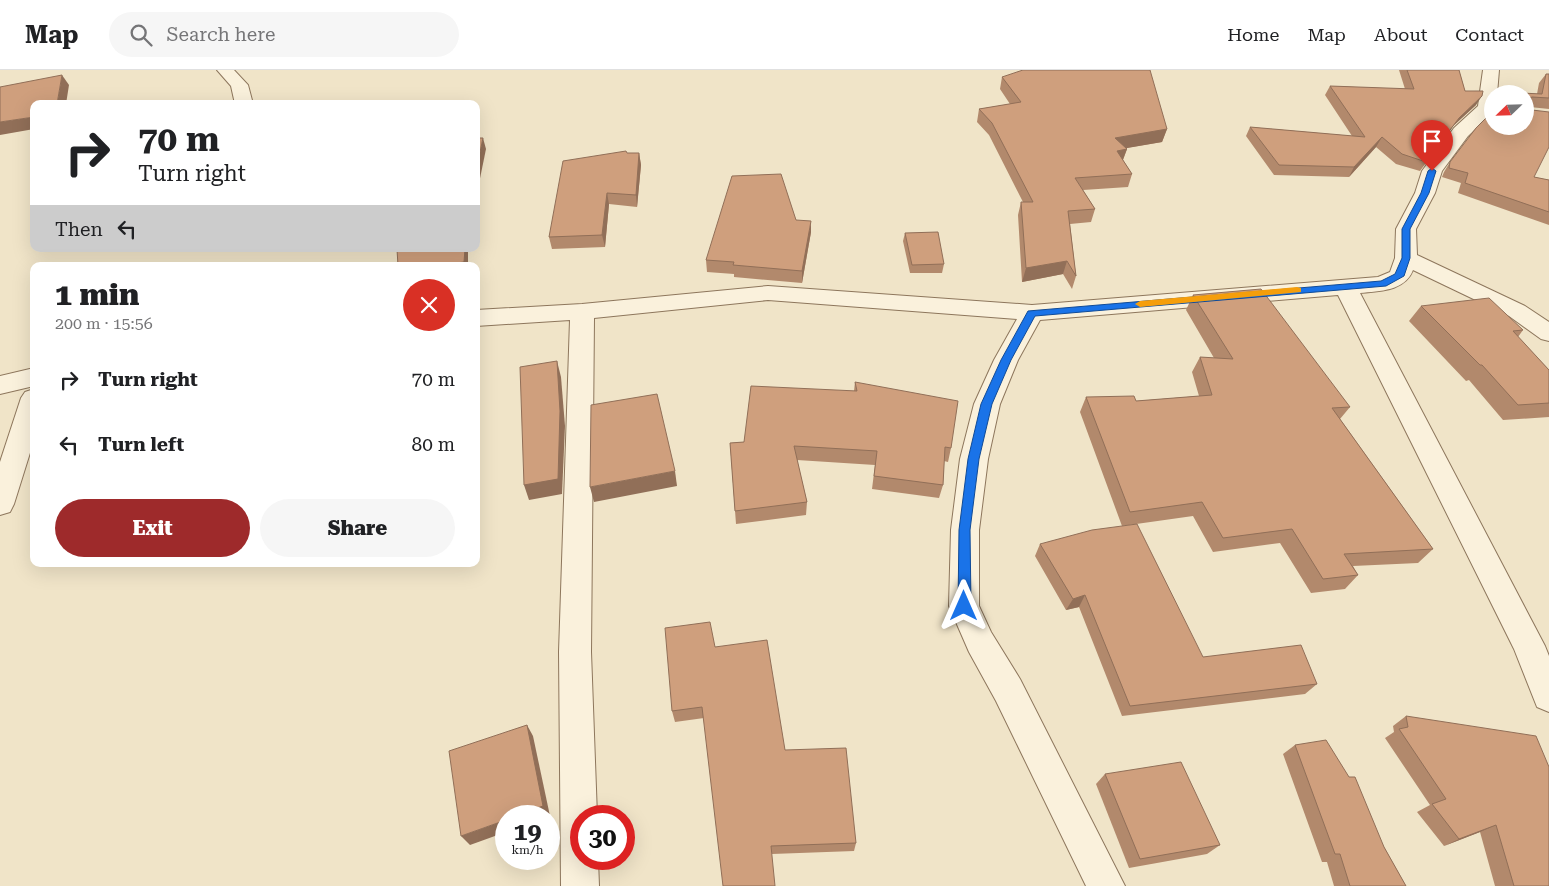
<!DOCTYPE html>
<html lang="en">
<head>
<meta charset="utf-8">
<style>
  :root { --surface:#fff; --page:#f6f6f6; --text:#202124; --muted:#757577; --line:#e0e0e0; --accent:#9e2a2b }
  body { margin:0; font-family:"Roboto Serif",serif; background:var(--page); color:var(--text); height:100vh; display:flex; flex-direction:column; font-size:19px; white-space:nowrap }
  * { box-sizing:border-box; margin:0 }
  p { font-size:16px; color:var(--muted) }
  .icon { flex:none; width:28px; height:28px; fill:none; stroke:currentColor; stroke-width:2; stroke-linecap:round; stroke-linejoin:round }
  .map { position:relative; flex:1; overflow:hidden }
  .side { position:absolute; left:30px; top:192px; width:450px; height:305px; display:flex; flex-direction:column; background:var(--surface); border-radius:10px; box-shadow:0 5px 20px #0002 }
  .side>* { flex:none }
  .top-card { position:absolute; left:30px; top:30px; width:450px; height:152px; border-radius:10px; box-shadow:0 5px 20px #0002; background:#fff; color:var(--text); overflow:hidden }
  .needle { width:32px; rotate:247deg }
  .fabs { position:absolute; left:1484px; top:15px; display:grid; gap:10px }
  .fabs a { display:grid; place-items:center; width:50px; height:50px; border-radius:50%; background:var(--surface); box-shadow:0 5px 20px #0002; font-size:25px }
  .speed { position:absolute; left:495px; top:735px; display:flex; gap:10px; font-size:25px; font-weight:700; text-align:center }
  .speed>* { display:grid; place-content:center; width:65px; height:65px; border-radius:50%; background:var(--surface); box-shadow:0 5px 20px #0002; line-height:1 }
  .speed small { font-size:12px; font-weight:400 }
  .speed .limit { border:8px solid #d22; background:#fff; color:#111 }
  .pin { position:absolute; display:grid; place-items:center; width:42px; height:42px; color:#fff; margin:-51px -21px; border-radius:50% 50% 50% 0; rotate:-45deg; box-shadow:0 0 5px #0007 }
  .pin .icon { rotate:45deg }
  .me { position:absolute; width:55px; margin:-28px; rotate:0deg; stroke-linejoin:round; filter:drop-shadow(0 0 4px #0008) }
  .turn { display:flex; align-items:center; gap:18px; height:105px; padding:0 25px; font-size:22px }
  .turn .icon { width:65px; height:65px; stroke-width:2.5 }
  .turn b { display:block; font-size:35px; line-height:42px }
  .then { display:flex; align-items:center; height:48px; padding:0 25px; background:#0003; gap:10px; font-size:19px }
  .round { display:grid; place-items:center; flex:none; width:52px; height:52px; border-radius:26px; background:var(--page) }
  .head { display:flex; align-items:center; justify-content:space-between; height:85px; padding:0 25px }
  h1 { font-size:30px; font-weight:800; line-height:38px }
  .primary-button { display:flex; gap:10px; margin-top:auto; padding:10px 25px }
  .primary-button a { flex:1; height:58px; border-radius:30px; background:var(--accent); color:#fff; font-size:20px; font-weight:800; line-height:58px; text-align:center }
  .primary-button a+a { background:var(--page); color:var(--text) }
  ul { padding:0; list-style:none }
  li { display:flex; align-items:center; gap:15px; height:65px; padding:0 25px }
  li div { flex:1 }
  li b { display:block; font-size:19px }
  li em { font-style:normal }
  header { display:flex; align-items:center; gap:30px; box-sizing:border-box; height:70px; padding:0 25px; background:var(--surface); border-bottom:1px solid var(--line) }
  header strong { font-size:24px }
  nav { display:flex; gap:28px; margin-inline-start:auto; font-size:18px }
  .search { width:350px; height:45px; background:var(--page); display:flex; align-items:center; gap:12px; box-sizing:border-box; padding:0 18px; border-radius:28px; color:var(--muted); font-size:19px }
  .map>svg:first-child { display:block }
  .lines { fill:none; stroke-linecap:round; stroke-linejoin:round }
  .street-casing { stroke:#8d765c; stroke-width:2 }
  .street { fill:#faf1dc; fill-rule:evenodd }
  .wall { fill:#b2896c }
  .shaded-wall { fill:#916f58 }
  .building { fill:#cf9f7d; stroke:#916f58 }
  .route { fill:#1a73e8; stroke:#114b97 }
  .slow { fill:#f59e0b }
</style>
</head>
<body>
<header>
<strong>Map</strong>
<div class="search"><svg class="icon" aria-label="search" viewBox="0 0 24 24"><circle cx="10" cy="10" r="6"/><path d="M15 15l6 6"/></svg>Search here</div>
<nav><a>Home</a><a>Map</a><a>About</a><a>Contact</a></nav>
</header>
<div class="map">
<svg width="1549" height="816" viewBox="0 0 1549 816">
  <rect width="100%" height="100%" fill="#f0e4c8"/>
  <g class="lines">
    <g class="street-casing">
      <g id="street">
        <polygon points="217,0 234,0 248,15 253,34 235,34 231,16"/>
        <path d="M1483,0H1499L1497,24H1492V43L1468,66L1442,101L1435,123L1416,159L1417,185L1525,236L1549,252V271L1541,269L1509,246L1413,200C1405,221 1380,221 1360,223L1545,576L1549,586V642L1537,637L1514,579L1338,225L1040,250L1018,290L1000,334L988,389L979,460V536L991,562L1020,609L1125,816H1086L996,631L969,582L949,536L951,460L960,389L974,334L994,290L1017,249L768,230L594,248L591,582L597,746H581V789H598L599,816H561L559,582L570,250L476,256V240L582,234L768,216L1032,235L1378,207L1390,202L1395,188L1396,159L1415,123L1422,101L1454,58L1478,36Z"/>
        <polygon points="34,298 34,316 0,324 0,306"/>
        <polygon points="34,319 34,370 14,434 10,442 0,445 0,392 21,328 25,322"/>
      </g>
    </g>
    <use href="#street" class="street"/>
  </g>
  <g class="wall">
    <polygon points="1399,0 1459,0 1465,21 1476,35 1452,57 1420,101 1396,94 1376,77 1349,107 1274,105 1246,66 1250,57 1352,66 1325,25 1330,16 1405,19"/>
    <polygon points="1546,4 1549,4 1549,39 1530,37 1534,107 1549,110 1549,155 1458,123 1461,113 1442,107 1444,102 1450,92 1525,24 1499,24 1500,22 1537,24 1539,13"/>
    <polygon points="1002,7 1167,59 1162,72 1126,78 1127,79 1123,90 1132,104 1128,117 1083,120 1095,139 1091,152 1070,154 1076,206 1072,219 1063,204 1022,212 1018,145 1021,132 1023,132 989,65 977,52 979,39 1010,34 1000,19"/>
    <polygon points="627,83 639,83 641,95 637,137 609,134 605,177 552,179 549,167"/>
    <polygon points="796,150 811,162 802,213 734,207 734,204 707,202 706,190"/>
    <polygon points="905,163 944,194 942,203 910,203 903,171"/>
    <polygon points="1193,225 1350,337 1340,349 1433,479 1418,493 1353,496 1358,505 1345,519 1311,523 1280,473 1213,482 1193,446 1122,456 1080,342 1086,327 1136,331 1199,326 1192,302 1200,287 1214,288 1186,240"/>
    <polygon points="1421,236 1523,260 1518,267 1549,300 1549,347 1503,350 1469,310 1466,311 1409,251"/>
    <polygon points="855,312 951,378 948,392 944,391 943,415 939,428 872,419 875,395 797,390 807,432 806,445 736,454 730,373 744,372 854,321"/>
    <polygon points="1040,474 1203,587 1317,614 1305,624 1122,646 1079,537 1066,540 1035,486"/>
    <polygon points="715,577 785,680 856,773 854,781 772,784 704,648 675,652 672,641"/>
    <polygon points="1406,646 1549,816 1495,816 1480,762 1444,776 1417,742 1430,735 1385,668 1394,662 1393,656"/>
    <polygon points="1295,675 1384,777 1406,816 1334,816 1327,792 1322,792 1283,684"/>
    <polygon points="1105,704 1220,775 1207,784 1129,798 1096,714"/>
  </g>
  <g class="shaded-wall">
    <polygon points="62,5 69,15 66,34 57,34"/>
    <polygon points="1482,26 1476,35 1452,57 1420,101 1459,48"/>
    <polygon points="34,47 34,59 0,65 0,52"/>
    <polygon points="1167,59 1162,72 1110,81 1115,68"/>
    <polygon points="1382,67 1376,77 1349,107 1354,97"/>
    <polygon points="483,68 486,79 476,128 476,101"/>
    <polygon points="1127,79 1122,92 1117,81"/>
    <polygon points="639,83 641,95 637,137 636,125"/>
    <polygon points="607,123 609,134 605,177 602,165"/>
    <polygon points="811,151 811,162 802,213 802,201"/>
    <polygon points="465,179 468,179 468,196 432,196"/>
    <polygon points="1067,191 1063,204 1022,212 1026,198"/>
    <polygon points="557,291 561,307 565,356 562,424 529,430 524,415"/>
    <polygon points="675,401 677,416 594,432 590,417"/>
    <polygon points="1085,525 1079,537 1066,540 1073,529"/>
    <polygon points="527,655 533,666 550,746 549,747 515,746"/>
    <polygon points="506,750 506,762 470,775 461,766"/>
    <polygon points="1496,755 1480,762 1444,776 1459,769"/>
  </g>
  <g class="building">
    <polygon points="1023,0 1150,0 1167,59 1115,68 1127,79 1117,81 1132,104 1075,108 1095,139 1068,141 1076,206 1067,191 1026,198 1021,132 1033,132 992,53 979,39 1021,32 1002,7"/>
    <polygon points="1407,0 1459,0 1465,21 1483,21 1482,26 1459,48 1426,92 1402,84 1382,67 1354,97 1279,95 1250,57 1365,67 1330,16 1414,19"/>
    <polygon points="1546,4 1549,4 1549,28 1532,27 1530,28 1530,38 1532,40 1549,42 1549,77 1534,107 1549,110 1549,142 1465,113 1468,103 1449,98 1450,92 1476,58 1492,42 1492,56 1525,56 1525,24 1500,24 1500,22 1542,24"/>
    <polygon points="62,5 57,34 34,34 34,47 0,52 0,17"/>
    <polygon points="476,68 483,68 476,101"/>
    <polygon points="626,81 627,83 639,83 636,125 607,123 602,165 549,167 563,91"/>
    <polygon points="781,104 796,150 811,151 802,201 733,195 734,192 706,190 732,106"/>
    <polygon points="938,162 944,194 912,195 905,163"/>
    <polygon points="397,179 465,179 464,192 432,196 398,196"/>
    <polygon points="1261,219 1350,337 1332,338 1433,479 1344,484 1358,505 1323,509 1292,459 1223,468 1202,432 1130,442 1086,327 1134,326 1136,331 1212,325 1200,287 1233,289 1193,225"/>
    <polygon points="1489,228 1523,260 1513,261 1549,300 1549,333 1518,335 1482,295 1480,295 1421,236"/>
    <polygon points="557,291 560,341 558,409 524,415 520,297"/>
    <polygon points="855,312 958,331 951,378 945,377 943,415 874,406 877,381 794,376 807,432 735,441 730,373 744,372 751,316 857,321"/>
    <polygon points="657,324 675,401 590,417 591,335"/>
    <polygon points="1137,454 1203,587 1301,575 1317,614 1130,636 1085,525 1073,529 1040,474 1092,460"/>
    <polygon points="710,552 715,577 767,570 785,680 846,678 856,773 771,776 775,816 723,816 702,637 672,641 665,558"/>
    <polygon points="1406,646 1536,666 1549,697 1549,816 1514,816 1496,755 1459,769 1432,734 1446,729 1399,659 1408,657"/>
    <polygon points="527,655 543,736 515,746 506,746 506,750 461,766 449,681"/>
    <polygon points="1326,670 1349,707 1355,707 1384,777 1406,816 1350,816 1340,784 1335,784 1295,675"/>
    <polygon points="1181,692 1220,775 1140,789 1105,704"/>
  </g>
  <polygon class="route" points="1432,98 1436,101 1429,123 1410,159 1410,188 1404,206 1386,216 1035,246 1011,290 992,334 979,389 970,460 971,536 969,540 964,541 960,540 958,536 959,460 968,389 981,334 1001,290 1028,241 1381,211 1395,204 1402,188 1402,159 1421,123 1428,101"/>
  <polygon class="slow" points="1297,217 1301,218 1301,222 1140,237 1135,234 1140,231"/>
</svg>
<div class="fabs">
<a><svg class="needle" viewBox="-14 -14 28 28"><path d="M0-13l5 13h-10z" fill="#e53935"/><path d="M0 13l5-13h-10z" fill="#757577"/></svg></a>
</div>
<div class="speed"><div>19<small>km/h</small></div><div class="limit">30</div></div>
<div class="pin" style="left:1432px;top:101px;background:#d93025"><svg class="icon" aria-label="arrive" viewBox="0 0 24 24"><path d="M6 21V4h12l-3 4 3 4H6"/></svg></div>
<svg class="me" style="left:964px;top:536px" viewBox="-20 -20 40 40"><path d="M0-17L14 15 0 8-14 15z" fill="#1a73e8" stroke="#fff" stroke-width="4"/></svg>
<div class="top-card">
<div class="turn"><svg class="icon" aria-label="right" viewBox="0 0 24 24"><path d="M7 20v-9h11M14 6l5 5-5 5"/></svg><div><b>70 m</b>Turn right</div></div>
<div class="then">Then<svg class="icon" aria-label="left" viewBox="0 0 24 24"><path d="M17 20v-9H6M10 6l-5 5 5 5"/></svg></div>
</div>
<section class="side">
<div class="head"><div><h1>1 min</h1><p>200 m · 15:56</p></div><a class="round" style="background:#d93025;color:#fff"><svg class="icon" aria-label="close" viewBox="0 0 24 24"><path d="M6 6l12 12M18 6L6 18"/></svg></a></div>
<ul>
<li><svg class="icon" aria-label="right" viewBox="0 0 24 24"><path d="M7 20v-9h11M14 6l5 5-5 5"/></svg><div><b>Turn right</b></div><em>70 m</em></li>
<li><svg class="icon" aria-label="left" viewBox="0 0 24 24"><path d="M17 20v-9H6M10 6l-5 5 5 5"/></svg><div><b>Turn left</b></div><em>80 m</em></li>
</ul>
<div class="primary-button"><a>Exit</a><a>Share</a></div>
</section>
</div>
</body>
</html>
